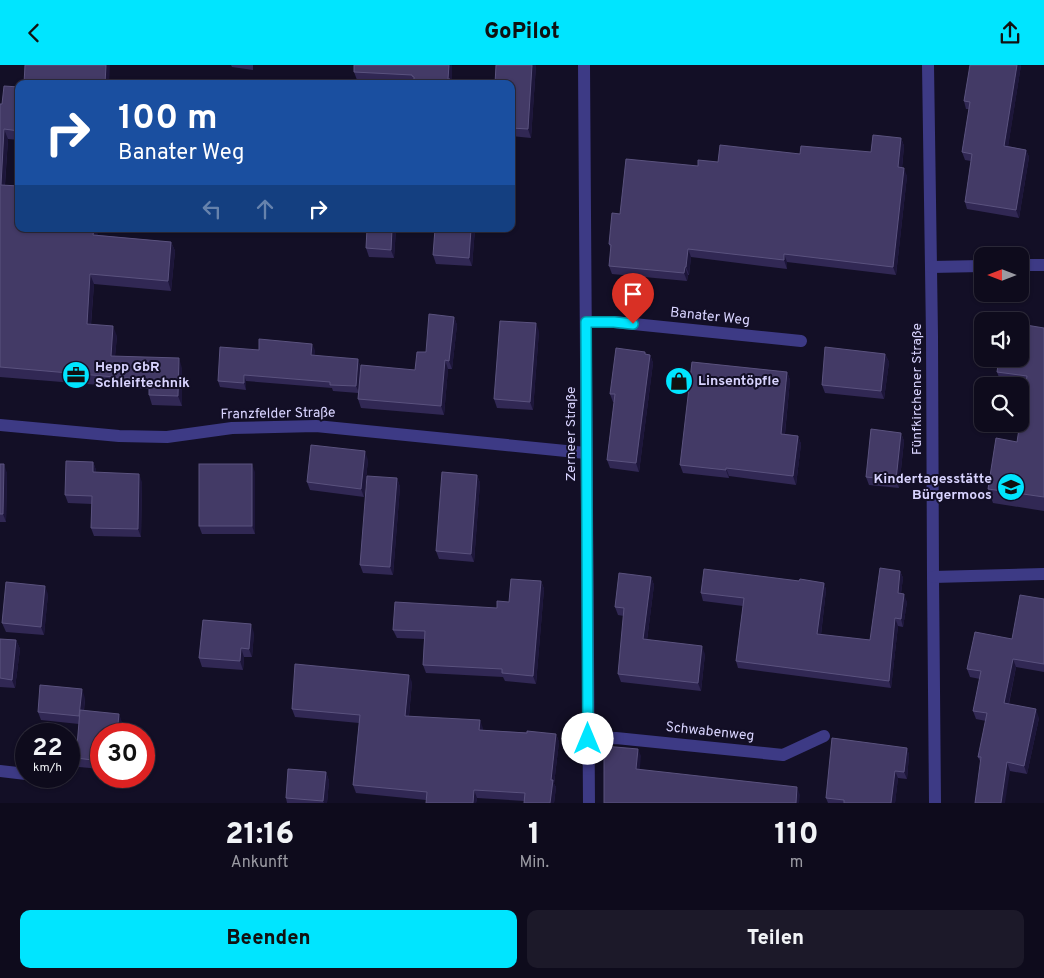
<!DOCTYPE html>
<html lang="de">
<head>
<meta charset="utf-8">
<style>
  :root { --surface:#0e0b1c; --page:#1c1929; --text:#f1f3f6; --muted:#9b9ba3; --line:#2e2b3b; --accent:#00e5ff }
  body { margin:0; font-family:Overpass,sans-serif; background:var(--page); color:var(--text); height:100vh; display:flex; flex-direction:column; font-size:19px; white-space:nowrap }
  * { box-sizing:border-box; margin:0 }
  p { font-size:16px; color:var(--muted) }
  .icon { flex:none; width:28px; height:28px; fill:none; stroke:currentColor; stroke-width:2; stroke-linecap:round; stroke-linejoin:round }
  .map { position:relative; height:738px; overflow:hidden }
  .drawer { display:flex; flex-direction:column; background:var(--surface); flex:1 }
  .drawer>* { flex:none }
  .top-card { position:absolute; left:15px; top:15px; width:500px; height:152px; border-radius:10px; box-shadow:0 1px 4px #0004,0 0 0 1px var(--line); background:#1a4fa0; color:#fff; overflow:hidden }
  .needle { width:32px; rotate:270deg }
  .tools { position:absolute; left:974px; top:182px; display:grid; gap:10px }
  .tools a { display:grid; place-items:center; width:55px; height:55px; border-radius:10px; background:var(--surface); box-shadow:0 1px 4px #0004,0 0 0 1px var(--line); font-size:25px }
  .speed { position:absolute; left:15px; top:658px; display:flex; gap:10px; font-size:25px; font-weight:700; text-align:center }
  .speed>* { display:grid; place-content:center; width:65px; height:65px; border-radius:50%; background:var(--surface); box-shadow:0 1px 4px #0004,0 0 0 1px var(--line); line-height:1 }
  .speed small { font-size:12px; font-weight:400 }
  .speed .limit { border:8px solid #d22; background:#fff; color:#111 }
  .pin { position:absolute; display:grid; place-items:center; width:42px; height:42px; color:#fff; margin:-51px -21px; border-radius:50% 50% 50% 0; rotate:-45deg; box-shadow:0 0 5px #0007 }
  .pin .icon { rotate:45deg }
  .me { position:absolute; width:55px; margin:-28px; rotate:0deg; stroke-linejoin:round; filter:drop-shadow(0 0 4px #0008) }
  .turn { display:flex; align-items:center; gap:18px; height:105px; padding:0 20px; font-size:22px }
  .turn .icon { width:65px; height:65px; stroke-width:2.5 }
  .turn b { display:block; font-size:35px; line-height:42px }
  .lanes { display:flex; align-items:center; height:48px; padding:0 20px; background:#0003; justify-content:center; gap:25px; direction:ltr }
  .lanes .off { opacity:.35 }
  .eta { display:flex; justify-content:space-evenly; align-items:center; height:85px; text-align:center }
  .eta b { font-size:30px; font-weight:800; line-height:35px }
  .primary-button { display:flex; gap:10px; margin-top:auto; padding:10px 20px }
  .primary-button a { flex:1; height:58px; border-radius:10px; background:var(--accent); color:#111; font-size:20px; font-weight:800; line-height:58px; text-align:center }
  .primary-button a+a { background:var(--page); color:var(--text) }
  header { display:flex; justify-content:space-between; align-items:center; height:65px; padding:0 20px; background:var(--accent); color:#111; font-size:22px; font-weight:800 }
  .map>svg:first-child { display:block }
  .lines { fill:none; stroke-linecap:round; stroke-linejoin:round }
  .street { stroke:#3d3a85; stroke-width:12 }
  .wall { fill:#312854 }
  .shaded-wall { fill:#1d163a }
  .building { fill:#433a66; stroke:#5a527e }
  .route-casing { stroke:#0095a6; stroke-width:12 }
  .route { stroke:#00e5ff; stroke-width:9 }
  .labels { text-anchor:middle; dominant-baseline:central; stroke-width:4; stroke-linejoin:round; paint-order:stroke }
  .street-label { font-size:14px; fill:#d9d4ff; stroke:#130f26 }
  .poi-label { font-size:14px; font-weight:bold; fill:#d9d4ff; stroke:#130f26; text-anchor:start }
</style>
</head>
<body>
<header><svg class="icon" aria-label="back" viewBox="0 0 24 24"><path d="M15 5l-7 7 7 7"/></svg>GoPilot<svg class="icon" aria-label="share" viewBox="0 0 24 24"><path d="M12 15V3M7 8l5-5 5 5M5 13v7h14v-7"/></svg></header>
<div class="map">
<svg width="1044" height="738" viewBox="0 0 1044 738">
  <rect width="100%" height="100%" fill="#130f26"/>
  <g class="lines">
    <g class="street">
      <polyline points="584,0 589,738"/>
      <polyline points="928,0 932,271 933,512 935,738"/>
      <polyline points="1020,200 1044,200"/>
      <polyline points="931,202 982,201"/>
      <polyline points="586,257 614,257 801,276"/>
      <polyline points="0,360 119,371 167,372 232,363 316,361 586,388"/>
      <polyline points="933,512 1044,509"/>
      <polyline points="588,674 616,673 783,690 824,671"/>
      <polyline points="0,706 26,709"/>
      <polyline points="42,711 47,712"/>
    </g>
  </g>
  <g class="wall">
    <polygon points="231,0 253,0 253,5 232,2"/>
    <polygon points="354,0 452,0 451,17 414,18 357,15 354,7"/>
    <polygon points="536,0 531,73 511,71 511,19"/>
    <polygon points="970,0 1021,0 1008,81 1026,85 1029,92 1019,153 967,144 965,137 971,96 965,95 962,87 969,44 966,44 964,36"/>
    <polygon points="19,22 19,75 8,74 5,120 98,170 171,177 175,186 171,226 94,219 91,260 117,271 115,291 182,303 182,341 152,340 149,330 149,324 0,312 0,39 2,39"/>
    <polygon points="901,73 904,81 902,103 907,111 896,210 787,197 787,204 691,192 689,210 688,210 687,216 612,209 609,201 611,185 609,179 620,149 698,101 718,97 800,89 871,87"/>
    <polygon points="367,164 396,164 394,193 369,192 366,183"/>
    <polygon points="475,164 472,201 436,199 433,190"/>
    <polygon points="454,252 457,260 452,304 448,304 444,350 361,343 358,334 358,328 333,326 332,323 246,316 246,325 220,322 218,316 259,285 315,285 314,291 358,294 360,301 359,327 415,305 426,287"/>
    <polygon points="1044,263 1044,446 993,438 988,424 1017,377 1025,325 1020,324 1020,321 1002,321 997,307"/>
    <polygon points="539,266 533,345 497,343 494,334"/>
    <polygon points="645,287 645,289 650,290 653,298 639,407 610,403 607,395 614,337 613,337 610,329"/>
    <polygon points="885,289 889,297 884,334 825,328 822,320"/>
    <polygon points="787,307 790,315 785,369 798,371 801,379 796,420 729,411 729,413 683,408 680,400"/>
    <polygon points="901,368 904,376 899,423 869,420 866,412"/>
    <polygon points="368,395 364,432 310,425 307,417"/>
    <polygon points="93,397 96,405 96,407 142,417 141,472 94,471 91,463 92,439 68,438 65,430"/>
    <polygon points="0,399 7,408 6,457 0,457"/>
    <polygon points="255,407 255,469 202,469 199,461"/>
    <polygon points="477,410 480,418 474,497 439,494 436,486"/>
    <polygon points="397,413 400,422 393,510 363,508 360,500"/>
    <polygon points="900,506 903,513 901,528 907,537 903,562 898,561 891,623 738,603 736,596 743,541 703,536 701,528 799,516 824,518 826,525 821,570 870,575"/>
    <polygon points="651,512 654,520 647,575 705,589 701,626 621,617 618,609 624,551 618,550 615,542"/>
    <polygon points="541,516 544,524 536,619 505,616 503,612 426,608 423,600 424,574 397,573 393,565 497,543 509,537"/>
    <polygon points="48,529 44,570 6,567 2,558"/>
    <polygon points="1044,534 1044,607 1016,602 1009,639 1039,653 1027,709 1010,706 980,696 978,692 986,656 976,654 973,646 980,614 970,612 967,604 1012,574"/>
    <polygon points="254,568 252,592 244,592 243,605 202,602 199,593"/>
    <polygon points="0,574 16,575 20,584 15,623 0,622"/>
    <polygon points="412,617 409,651 483,663 482,665 556,669 559,677 554,719 556,722 554,738 524,738 524,736 477,733 476,738 426,738 426,735 356,728 353,720 359,658 295,652 292,644"/>
    <polygon points="85,633 84,646 122,657 101,669 101,704 79,702 76,693 79,659 41,655 38,647"/>
    <polygon points="907,683 909,690 907,714 898,713 895,738 828,738 826,733"/>
    <polygon points="326,707 329,716 327,738 287,738 286,733"/>
  </g>
  <g class="shaded-wall">
    <polygon points="106,0 110,0 109,19 105,19"/>
    <polygon points="449,0 452,0 452,19 450,19 448,14"/>
    <polygon points="532,0 536,0 531,73 528,64"/>
    <polygon points="1017,0 1021,0 1007,89 1004,81"/>
    <polygon points="4,64 8,74 4,130 1,120"/>
    <polygon points="901,73 904,81 901,111 898,102"/>
    <polygon points="1026,85 1029,92 1019,153 1016,145"/>
    <polygon points="904,103 907,111 896,210 893,202"/>
    <polygon points="94,164 98,164 97,179 93,170"/>
    <polygon points="392,164 396,164 394,193 391,185"/>
    <polygon points="471,164 475,164 472,201 469,193"/>
    <polygon points="171,177 175,186 171,226 168,216"/>
    <polygon points="688,184 691,192 689,210 686,202"/>
    <polygon points="784,189 787,197 787,204 784,195"/>
    <polygon points="685,202 688,210 687,216 684,208"/>
    <polygon points="90,209 94,219 90,269 87,259"/>
    <polygon points="454,252 457,260 452,304 449,296"/>
    <polygon points="536,258 539,266 533,345 530,337"/>
    <polygon points="113,261 117,271 114,301 111,291"/>
    <polygon points="312,279 315,285 314,297 311,290"/>
    <polygon points="885,289 889,297 884,334 881,326"/>
    <polygon points="650,290 653,298 639,407 636,398"/>
    <polygon points="179,293 182,303 182,341 178,331"/>
    <polygon points="358,294 360,301 359,328 356,321"/>
    <polygon points="445,295 448,304 444,350 441,341"/>
    <polygon points="787,307 790,315 784,377 781,369"/>
    <polygon points="244,310 246,316 246,325 244,318"/>
    <polygon points="901,368 904,376 899,423 896,415"/>
    <polygon points="798,371 801,379 796,420 793,411"/>
    <polygon points="365,386 368,395 364,432 361,424"/>
    <polygon points="93,397 96,405 96,416 93,407"/>
    <polygon points="4,399 7,408 6,457 3,449"/>
    <polygon points="252,399 255,407 255,469 252,461"/>
    <polygon points="726,403 729,411 729,413 726,405"/>
    <polygon points="139,409 142,417 141,472 138,464"/>
    <polygon points="477,410 480,418 474,497 471,489"/>
    <polygon points="397,413 400,422 393,510 390,502"/>
    <polygon points="900,506 903,513 900,536 898,528"/>
    <polygon points="651,512 654,520 646,583 643,574"/>
    <polygon points="541,516 544,524 536,619 533,611"/>
    <polygon points="824,518 826,525 820,577 817,569"/>
    <polygon points="45,521 48,529 44,570 41,562"/>
    <polygon points="904,529 907,537 903,562 901,554"/>
    <polygon points="895,553 898,561 891,623 889,616"/>
    <polygon points="251,559 254,568 252,592 249,584"/>
    <polygon points="16,575 20,584 15,623 12,615"/>
    <polygon points="702,581 705,589 701,626 698,618"/>
    <polygon points="241,583 244,592 243,605 240,596"/>
    <polygon points="1013,594 1016,602 1007,646 1004,638"/>
    <polygon points="409,610 412,617 408,658 405,651"/>
    <polygon points="82,624 85,633 82,660 79,651"/>
    <polygon points="1036,644 1039,653 1027,709 1024,701"/>
    <polygon points="119,649 122,657 121,669 117,669"/>
    <polygon points="480,655 483,663 482,673 479,665"/>
    <polygon points="556,669 559,677 554,719 556,722 554,738 550,738 551,715"/>
    <polygon points="907,683 909,690 907,714 904,707"/>
    <polygon points="638,684 641,691 639,712 636,704"/>
    <polygon points="1007,697 1010,706 1005,738 1001,738"/>
    <polygon points="895,706 898,713 895,738 891,738"/>
    <polygon points="326,707 329,716 327,738 324,738 323,736"/>
    <polygon points="797,722 800,730 799,738 796,738"/>
    <polygon points="474,725 477,733 476,738 473,738"/>
  </g>
  <g class="building">
    <polygon points="25,0 106,0 105,19 24,19"/>
    <polygon points="354,0 449,0 448,14 450,14 450,19 414,19 414,12 412,11 412,10 354,7"/>
    <polygon points="496,0 532,0 528,64 511,63 511,19 495,19"/>
    <polygon points="970,0 1017,0 1004,81 1026,85 1016,145 965,137 972,89 962,87 970,37 964,36"/>
    <polygon points="4,21 19,22 19,66 4,64 1,120 19,121 19,164 94,164 93,170 171,177 168,216 90,209 87,259 113,261 111,291 179,293 178,331 149,330 149,315 0,302 0,39 2,39"/>
    <polygon points="873,70 901,73 898,102 904,103 893,202 784,189 784,195 688,184 686,202 685,202 684,208 609,201 611,180 609,179 612,148 620,149 626,94 698,101 698,95 718,97 720,80 800,89 801,81 871,87"/>
    <polygon points="367,164 392,164 391,185 366,183"/>
    <polygon points="435,164 471,164 469,193 433,190"/>
    <polygon points="429,249 454,252 449,296 445,295 441,341 358,334 361,300 415,305 417,287 426,287"/>
    <polygon points="500,256 536,258 530,337 494,334"/>
    <polygon points="1020,259 1044,263 1044,432 988,424 996,373 1017,377 1027,311 997,307 999,294 1020,294"/>
    <polygon points="259,274 312,279 311,290 358,294 356,321 330,320 330,317 244,310 244,318 218,316 220,282 259,285"/>
    <polygon points="825,282 885,289 881,326 822,320"/>
    <polygon points="616,283 645,287 645,289 650,290 636,398 607,395 615,329 610,329"/>
    <polygon points="692,297 787,307 781,369 798,371 793,411 726,403 726,405 680,400"/>
    <polygon points="871,364 901,368 896,415 866,412"/>
    <polygon points="311,380 365,386 361,424 307,417"/>
    <polygon points="66,396 93,397 93,407 139,409 138,464 91,463 92,431 65,430"/>
    <polygon points="0,399 4,399 3,449 0,449"/>
    <rect x="199" y="399" width="53" height="62"/>
    <polygon points="442,407 477,410 471,489 436,486"/>
    <polygon points="367,411 397,413 390,502 360,500"/>
    <polygon points="880,503 900,506 898,528 904,529 901,554 895,553 889,616 736,596 744,533 701,528 704,504 799,516 800,514 824,518 817,569 870,575"/>
    <polygon points="619,508 651,512 643,574 702,581 698,618 618,609 624,543 615,542"/>
    <polygon points="511,514 541,516 533,611 502,608 502,604 423,600 425,566 393,565 395,537 497,543 497,536 509,537"/>
    <polygon points="6,517 45,521 41,562 2,558"/>
    <polygon points="1020,530 1044,534 1044,599 1013,594 1004,638 1036,644 1024,701 1007,697 1001,738 975,738 981,692 978,692 987,648 973,646 981,606 967,604 975,567 1012,574"/>
    <polygon points="203,555 251,559 249,584 241,583 240,596 199,593"/>
    <polygon points="0,574 16,575 12,615 0,613"/>
    <polygon points="295,599 409,610 405,651 480,655 479,665 527,668 527,666 556,669 551,715 553,715 550,738 524,738 525,728 474,725 473,738 426,738 427,727 353,720 360,650 292,644"/>
    <polygon points="40,620 82,624 79,651 38,647"/>
    <polygon points="80,645 119,649 117,669 101,669 101,696 76,693"/>
    <polygon points="832,673 907,683 904,707 895,706 891,738 844,738 844,735 826,733"/>
    <polygon points="604,681 638,684 636,704 797,722 796,738 604,738"/>
    <polygon points="288,704 326,707 323,736 286,733"/>
  </g>
  <g class="lines">
    <g class="route-casing">
      <polyline id="route" points="588,674 586,257 614,257 633,259"/>
    </g>
    <use href="#route" class="route"/>
  </g>
  <defs>
    <g id="office-disc" transform="scale(1.4375)"><circle r="9.5" fill="#00e5ff" stroke="#130f26"/><path d="M-6-3h4V-5.5h4V-3h4V5H-6ZM-1-4.5V-3h2v-1.5ZM-6 0V1H6V0Z" fill="#111"/></g>
    <g id="shop-disc" transform="scale(1.4375)"><circle r="9.5" fill="#00e5ff" stroke="#130f26"/><path d="M-5-2.5h2.3a2.7 3.5 0 0 1 5.4 0H5L5.5 6h-11ZM-1.5-2.5h3a1.5 2.3 0 0 0-3 0Z" fill="#111"/></g>
    <g id="school-disc" transform="scale(1.4375)"><circle r="9.5" fill="#00e5ff" stroke="#130f26"/><path d="M0-5L7-2L0 1L-7-2ZM-4 1L0 2.5L4 1V4Q0 6-4 4Z" fill="#111"/></g>
  </defs>
  <g fill-rule="evenodd">
    <use href="#office-disc" x="76" y="310"/>
    <use href="#shop-disc" x="679" y="316"/>
    <use href="#school-disc" x="1011" y="422"/>
  </g>
  <g class="labels">
    <g class="street-label">
      <text transform="translate(710 252) rotate(6)">Banater Weg</text>
      <text transform="translate(917 324) rotate(-90)">Fünfkirchener Straße</text>
      <text transform="translate(278 349) rotate(-1)">Franzfelder Straße</text>
      <text transform="translate(571 369) rotate(-90)">Zerneer Straße</text>
      <text transform="translate(710 667) rotate(6)">Schwabenweg</text>
    </g>
    <g class="poi-label">
      <text x="95" y="302">Hepp GbR<tspan x="95" dy="16">Schleiftechnik</tspan></text>
      <text x="698" y="316">Linsentöpfle</text>
      <text x="992" y="414" text-anchor="end">Kindertagesstätte<tspan x="992" dy="16">Bürgermoos</tspan></text>
    </g>
  </g>
</svg>
<div class="tools">
<a><svg class="needle" viewBox="-14 -14 28 28"><path d="M0-13l5 13h-10z" fill="#e53935"/><path d="M0 13l5-13h-10z" fill="#9b9ba3"/></svg></a>
<a><svg class="icon" aria-label="sound" viewBox="0 0 24 24"><path d="M4 9h4l5-4v14l-5-4H4zM17 9q2 3 0 6"/></svg></a>
<a><svg class="icon" aria-label="search" viewBox="0 0 24 24"><circle cx="10" cy="10" r="6"/><path d="M15 15l6 6"/></svg></a>
</div>
<div class="speed"><div>22<small>km/h</small></div><div class="limit">30</div></div>
<div class="pin" style="left:633px;top:259px;background:#d93025"><svg class="icon" aria-label="arrive" viewBox="0 0 24 24"><path d="M6 21V4h12l-3 4 3 4H6"/></svg></div>
<svg class="me" style="left:588px;top:674px" viewBox="-20 -20 40 40"><circle r="19" fill="#fff"/><path d="M0-13L10 11 0 6-10 11z" fill="#00e5ff"/></svg>
<div class="top-card">
<div class="turn"><svg class="icon" aria-label="right" viewBox="0 0 24 24"><path d="M7 20v-9h11M14 6l5 5-5 5"/></svg><div><b>100 m</b>Banater Weg</div></div>
<div class="lanes"><svg class="icon off" aria-label="left" viewBox="0 0 24 24"><path d="M17 20v-9H6M10 6l-5 5 5 5"/></svg><svg class="icon off" aria-label="ahead" viewBox="0 0 24 24"><path d="M12 20V5M6 11l6-6 6 6"/></svg><svg class="icon" aria-label="right" viewBox="0 0 24 24"><path d="M7 20v-9h11M14 6l5 5-5 5"/></svg></div>
</div>
</div>
<section class="drawer">
<div class="eta">
<div><b>21:16</b><p>Ankunft</p></div>
<div><b>1</b><p>Min.</p></div>
<div><b>110</b><p>m</p></div>
</div>
<div class="primary-button"><a>Beenden</a><a>Teilen</a></div>
</section>
</body>
</html>
